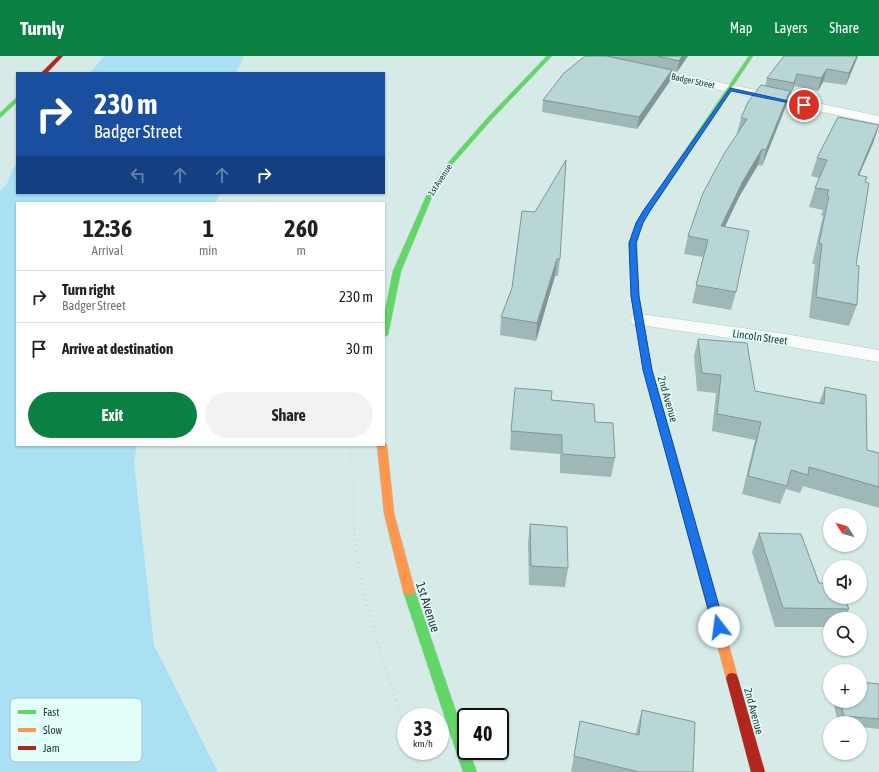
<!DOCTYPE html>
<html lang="en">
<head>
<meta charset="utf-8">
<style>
  :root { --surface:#fff; --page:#f2f2f2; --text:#222; --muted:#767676; --line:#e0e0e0; --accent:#0b8043 }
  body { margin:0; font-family:"Asap Condensed",sans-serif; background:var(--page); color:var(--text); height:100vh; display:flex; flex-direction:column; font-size:15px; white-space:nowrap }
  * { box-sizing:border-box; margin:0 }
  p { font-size:13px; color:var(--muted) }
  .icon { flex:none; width:22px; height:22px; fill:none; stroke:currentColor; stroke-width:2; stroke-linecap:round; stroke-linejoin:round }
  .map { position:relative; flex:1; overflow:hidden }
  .details { position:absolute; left:16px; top:146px; width:369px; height:244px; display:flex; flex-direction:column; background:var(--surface); border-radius:0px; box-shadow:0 1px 3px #0004 }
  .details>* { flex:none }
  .banner { position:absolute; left:16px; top:16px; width:369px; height:122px; border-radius:0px; box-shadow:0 1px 3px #0004; background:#1a4fa0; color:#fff; overflow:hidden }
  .needle { width:26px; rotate:307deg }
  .tools { position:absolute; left:823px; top:452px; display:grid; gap:8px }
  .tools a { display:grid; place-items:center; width:44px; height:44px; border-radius:50%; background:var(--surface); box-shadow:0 1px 3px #0004; font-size:20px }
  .speed { position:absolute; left:397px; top:652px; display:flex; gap:8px; font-size:20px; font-weight:700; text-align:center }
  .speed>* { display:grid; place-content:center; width:52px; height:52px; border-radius:50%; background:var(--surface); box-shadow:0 1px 3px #0004; line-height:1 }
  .speed small { font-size:10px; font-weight:400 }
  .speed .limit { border:2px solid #111; border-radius:6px; background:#fff; color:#111 }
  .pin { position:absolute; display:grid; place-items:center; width:34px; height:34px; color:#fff; margin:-17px; border:2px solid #fff; border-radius:50%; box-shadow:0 1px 4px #0007 }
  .me { position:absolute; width:44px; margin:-22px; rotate:345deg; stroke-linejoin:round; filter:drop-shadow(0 0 3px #0008) }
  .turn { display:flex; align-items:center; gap:14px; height:84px; padding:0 12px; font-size:18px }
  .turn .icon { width:52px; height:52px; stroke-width:2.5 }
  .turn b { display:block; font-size:28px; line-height:34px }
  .lanes { display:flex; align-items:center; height:38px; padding:0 12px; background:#0003; justify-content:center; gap:20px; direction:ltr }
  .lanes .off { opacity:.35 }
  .eta { display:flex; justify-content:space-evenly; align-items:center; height:68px; text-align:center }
  .eta b { font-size:24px; font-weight:700; line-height:28px }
  .cta { display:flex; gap:8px; margin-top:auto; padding:8px 12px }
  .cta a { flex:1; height:46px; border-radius:24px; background:var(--accent); color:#fff; font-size:16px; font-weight:700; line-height:46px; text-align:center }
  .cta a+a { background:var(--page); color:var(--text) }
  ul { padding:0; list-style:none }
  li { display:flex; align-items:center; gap:12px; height:52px; padding:0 12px; border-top:1px solid var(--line) }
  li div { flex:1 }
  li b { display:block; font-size:15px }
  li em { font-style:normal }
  header { display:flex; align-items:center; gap:24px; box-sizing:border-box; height:56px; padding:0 20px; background:var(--accent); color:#fff }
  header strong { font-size:19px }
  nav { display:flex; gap:22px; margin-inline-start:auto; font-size:14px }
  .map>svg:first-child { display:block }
  .water { fill:#a9e0f3 }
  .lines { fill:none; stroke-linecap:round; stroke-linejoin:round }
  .street-casing { stroke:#b6c7c4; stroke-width:1 }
  .fast-casing { stroke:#b6c7c4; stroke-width:1 }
  .slow-casing { stroke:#b6c7c4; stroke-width:1 }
  .jam-casing { stroke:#b6c7c4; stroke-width:1 }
  .path-far1 { stroke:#d5dbda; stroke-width:2.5; stroke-dasharray:1 3; stroke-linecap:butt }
  .path { stroke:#d5dbda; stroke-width:3; stroke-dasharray:1.5 4; stroke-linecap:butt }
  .street { fill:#f9fcfb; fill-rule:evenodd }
  .fast { fill:#63d668; fill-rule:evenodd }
  .slow { fill:#ff974d; fill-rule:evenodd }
  .jam { fill:#b3261e; fill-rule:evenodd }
  .wall { fill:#9eb8b8 }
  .shaded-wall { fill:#819696 }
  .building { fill:#b8d6d6; stroke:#819696 }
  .route { fill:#1a73e8; stroke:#114b97 }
  .labels { text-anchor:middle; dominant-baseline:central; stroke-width:3.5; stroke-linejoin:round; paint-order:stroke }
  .far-street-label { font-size:9px; fill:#2a3836; stroke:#e1fefa }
  .street-label { font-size:11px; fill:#2a3836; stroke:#e1fefa }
  .near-street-label { font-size:13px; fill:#2a3836; stroke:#e1fefa }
  .key { fill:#e1fefa; stroke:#aac3bf; stroke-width:1 }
  .key-label { font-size:11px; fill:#2a3836 }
</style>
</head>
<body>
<header>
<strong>Turnly</strong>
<nav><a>Map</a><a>Layers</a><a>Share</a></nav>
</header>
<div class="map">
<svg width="879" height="716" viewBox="0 0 879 716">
  <rect width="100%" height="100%" fill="#d6ebe7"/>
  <g class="water">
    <polygon points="104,0 244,0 236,17 90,17"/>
    <path d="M17,107V137H220L215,147H17V389H137L134,406L154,589L218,716H0V135C14,123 7,118 17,107Z"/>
  </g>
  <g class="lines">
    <g class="street-casing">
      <g id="street">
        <polygon points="572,0 595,0 879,60 879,68 578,4"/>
        <polygon points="640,258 785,278 879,294 879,306 785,290 633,268 630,264 633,260"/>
      </g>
    </g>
    <g class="fast-casing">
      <g id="fast">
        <polygon points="547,0 552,0 493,62 450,111 434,136 401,215 388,279 384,281 384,260 393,215 428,136 446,109 489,60"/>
        <polygon points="749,0 753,0 642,167 637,187 639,240 652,314 672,383 667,386 662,383 644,314 631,240 629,187 636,167"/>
        <polygon points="17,41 17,46 0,62 0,57"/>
        <polygon points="409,531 413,532 415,535 466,685 466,695 469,695 477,716 463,716 403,535 405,532"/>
      </g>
    </g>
    <g class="slow-casing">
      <g id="slow">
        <polygon points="667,380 672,383 738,622 736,626 732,627 728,626 726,622 662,383"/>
        <polygon points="384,386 387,389 394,457 415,535 413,538 409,539 405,538 403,535 384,457 377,389 384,389"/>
      </g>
    </g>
    <g class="jam-casing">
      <g id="jam">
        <polygon points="58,0 63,0 47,17 41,17"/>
        <polygon points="732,617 736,618 738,622 765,716 751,716 726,622 728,618"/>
      </g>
    </g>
    <polyline class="path-far1" points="351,389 354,468"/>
    <g class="path">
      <path d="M354,467C357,538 385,608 406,675"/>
      <polyline points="413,695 420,716"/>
    </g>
    <use href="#street" class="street"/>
    <use href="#fast" class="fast"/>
    <use href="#slow" class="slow"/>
    <use href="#jam" class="jam"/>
  </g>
  <g class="wall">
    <polygon points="585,0 688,0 677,16 672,15 670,25 637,73 542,56 543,44"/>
    <polygon points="858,0 846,29 823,26 818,35 794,30 790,40 789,39 786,50 762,110 758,109 739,141 725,171 736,236 731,254 692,247 703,201 684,198 688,180 738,77 737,77 741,62 765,30 767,22"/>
    <polygon points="879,70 873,87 859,119 865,126 856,209 857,249 849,270 809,262 815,208 812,208 823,160 821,159 823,154 809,151 815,132 819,122 811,120 817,102"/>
    <polygon points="522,155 560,203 558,220 555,220 536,285 500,279 501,261 512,232"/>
    <polygon points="698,283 755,335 819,347 825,331 867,394 879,397 879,452 803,430 800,437 786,433 780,448 742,438 755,384 712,375 716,337 697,335 694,300"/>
    <polygon points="551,344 595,366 615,402 611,421 560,417 560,398 510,394 511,375"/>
    <polygon points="530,468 568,512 565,531 529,529 528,487"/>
    <polygon points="759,477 819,527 849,553 844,563 830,563 830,571 775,571 752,496"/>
    <polygon points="879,628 879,673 860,671 860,667 838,667 833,645 860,645"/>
    <polygon points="642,654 693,716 571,716 580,665 636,678 637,672"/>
  </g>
  <g class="shaded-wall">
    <polygon points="682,0 688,0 677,16 679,5"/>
    <polygon points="857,0 858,0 846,29 849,17"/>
    <polygon points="827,13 823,26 818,35 821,22"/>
    <polygon points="672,14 670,25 637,73 639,61"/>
    <polygon points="797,18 794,30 790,40 794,27"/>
    <polygon points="790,35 786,50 762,110 766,94"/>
    <polygon points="879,69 873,87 851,138 858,119"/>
    <polygon points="762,93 758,109 739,141 717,187 721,170 743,125"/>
    <polygon points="557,203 555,220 536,285 537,267"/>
  </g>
  <g class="building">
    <polygon points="585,0 606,0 672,14 639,61 543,44 564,17"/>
    <polygon points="657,0 682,0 679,5"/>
    <polygon points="784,0 857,0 849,17 827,13 821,22 797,18 794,27 767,22"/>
    <polygon points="761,29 790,35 766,94 762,93 743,125 721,170 749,175 736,236 696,229 708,184 688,180 703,137 724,98 747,63 741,62 748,46"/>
    <polygon points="838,61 879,69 858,119 867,121 865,126 869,127 856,209 859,210 857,249 816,241 822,188 819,187 829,140 827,139 829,134 815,132 827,104 817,102"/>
    <polygon points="566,104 560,203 557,203 537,267 501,261 512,232 522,155 535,156"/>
    <polygon points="698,283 747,287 755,335 824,348 825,331 866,339 867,394 879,397 879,431 809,411 808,419 791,414 787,430 748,420 761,366 717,358 721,319 702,317"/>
    <polygon points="515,332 552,335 551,344 594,348 595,366 613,367 615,402 562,398 562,379 511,375"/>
    <polygon points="530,468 567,471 568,512 531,510"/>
    <polygon points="759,477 801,478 819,527 830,527 830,541 844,541 849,553 783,552"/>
    <polygon points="860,626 879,628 879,663 844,660 840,645 860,645"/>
    <polygon points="642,654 695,666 693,716 639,716 574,700 580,665 639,679"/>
  </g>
  <polygon class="route" points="730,32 807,49 804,50 731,35 650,155 643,167 636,187 639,240 652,314 725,571 723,574 719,576 715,574 713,571 643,314 631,240 629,187 636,167 643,155"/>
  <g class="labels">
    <g class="far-street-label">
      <text transform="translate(693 25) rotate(12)">Badger Street</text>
      <text transform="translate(440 124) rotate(-57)">1st Avenue</text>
    </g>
    <g class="street-label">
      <text transform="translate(760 281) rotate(8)">Lincoln Street</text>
      <text transform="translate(668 343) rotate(74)">2nd Avenue</text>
      <text transform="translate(754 655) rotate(75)">2nd Avenue</text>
    </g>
    <g class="near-street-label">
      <text transform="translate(428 551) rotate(72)">1st Avenue</text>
    </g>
  </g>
  <rect x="10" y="642" width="132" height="64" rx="6" class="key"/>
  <rect x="18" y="654" width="18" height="4" fill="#63d668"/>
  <rect x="18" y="672" width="18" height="4" fill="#ff974d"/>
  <rect x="18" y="690" width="18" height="4" fill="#b3261e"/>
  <g class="key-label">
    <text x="43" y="660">Fast</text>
    <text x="43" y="678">Slow</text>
    <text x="43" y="696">Jam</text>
  </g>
</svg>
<div class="tools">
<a><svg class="needle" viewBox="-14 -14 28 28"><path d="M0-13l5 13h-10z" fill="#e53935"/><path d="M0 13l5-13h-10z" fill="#767676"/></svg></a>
<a><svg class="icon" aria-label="sound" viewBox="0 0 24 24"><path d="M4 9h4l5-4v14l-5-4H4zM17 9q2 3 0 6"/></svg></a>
<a><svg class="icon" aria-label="search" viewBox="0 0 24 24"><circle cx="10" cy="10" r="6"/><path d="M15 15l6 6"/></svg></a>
<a>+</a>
<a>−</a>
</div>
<div class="speed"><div>33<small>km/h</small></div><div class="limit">40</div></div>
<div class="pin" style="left:804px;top:49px;background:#d93025"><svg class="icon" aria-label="arrive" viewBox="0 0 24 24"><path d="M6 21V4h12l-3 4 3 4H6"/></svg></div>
<svg class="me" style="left:719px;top:571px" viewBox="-20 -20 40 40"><circle r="19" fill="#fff"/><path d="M0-13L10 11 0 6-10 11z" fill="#1a73e8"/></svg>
<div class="banner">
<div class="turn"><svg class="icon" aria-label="right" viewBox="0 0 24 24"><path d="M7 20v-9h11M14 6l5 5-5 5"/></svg><div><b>230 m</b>Badger Street</div></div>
<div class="lanes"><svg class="icon off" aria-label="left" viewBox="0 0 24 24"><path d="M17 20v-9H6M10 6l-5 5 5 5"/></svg><svg class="icon off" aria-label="ahead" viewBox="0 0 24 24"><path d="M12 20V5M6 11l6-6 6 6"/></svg><svg class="icon off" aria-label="ahead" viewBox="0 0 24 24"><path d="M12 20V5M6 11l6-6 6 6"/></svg><svg class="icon" aria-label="right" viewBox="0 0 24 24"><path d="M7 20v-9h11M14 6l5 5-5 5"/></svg></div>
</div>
<section class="details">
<div class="eta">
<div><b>12:36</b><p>Arrival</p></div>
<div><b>1</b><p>min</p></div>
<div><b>260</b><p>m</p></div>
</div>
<ul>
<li><svg class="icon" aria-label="right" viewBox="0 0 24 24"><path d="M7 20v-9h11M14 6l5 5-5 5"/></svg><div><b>Turn right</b><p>Badger Street</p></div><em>230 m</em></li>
<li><svg class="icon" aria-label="arrive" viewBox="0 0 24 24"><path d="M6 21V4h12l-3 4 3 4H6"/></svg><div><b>Arrive at destination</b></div><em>30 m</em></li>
</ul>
<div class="cta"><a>Exit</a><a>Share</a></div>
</section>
</div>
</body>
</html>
